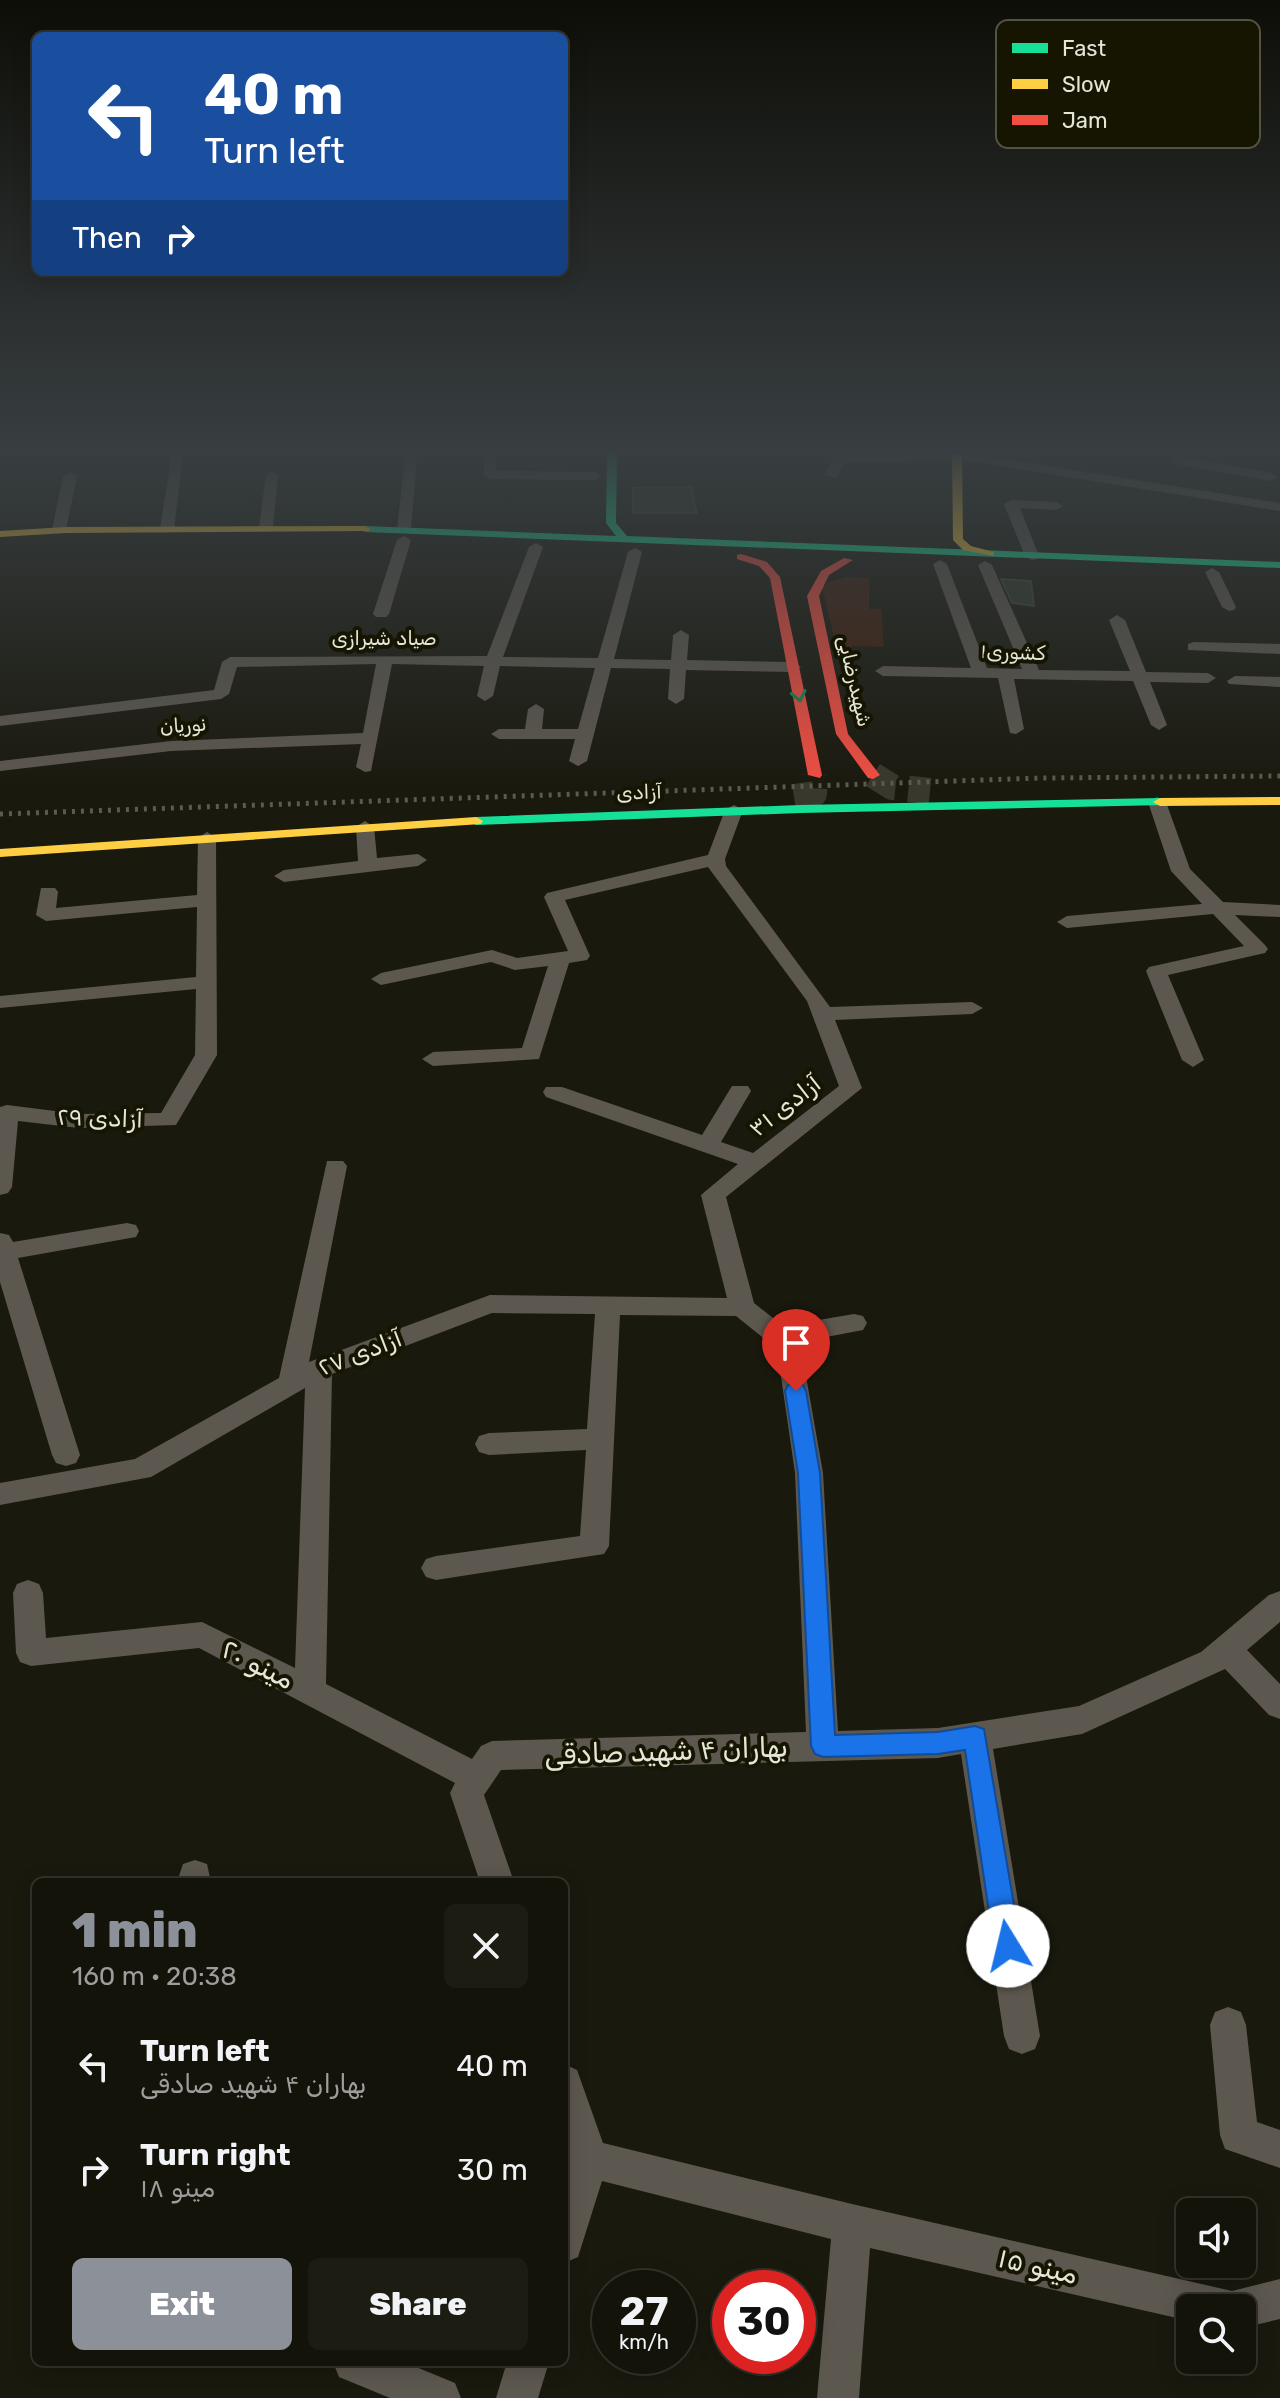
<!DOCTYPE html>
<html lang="en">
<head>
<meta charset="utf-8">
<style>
  :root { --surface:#14130a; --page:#1d1c13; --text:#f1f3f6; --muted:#9d9e9c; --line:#33322b; --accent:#8c9099 }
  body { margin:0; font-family:Rubik,Vazirmatn,sans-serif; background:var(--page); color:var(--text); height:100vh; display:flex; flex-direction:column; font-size:30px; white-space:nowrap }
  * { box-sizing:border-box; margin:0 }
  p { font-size:26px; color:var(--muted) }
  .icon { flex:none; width:44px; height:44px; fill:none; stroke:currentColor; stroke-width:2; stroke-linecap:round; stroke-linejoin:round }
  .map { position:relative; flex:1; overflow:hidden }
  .panel { position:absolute; left:32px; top:1878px; width:536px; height:488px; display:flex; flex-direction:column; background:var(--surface); border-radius:12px; box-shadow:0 4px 20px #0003,0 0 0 2px var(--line) }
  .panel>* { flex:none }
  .banner { position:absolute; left:32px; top:32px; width:536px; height:244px; border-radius:12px; box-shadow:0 4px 20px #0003,0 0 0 2px var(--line); background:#1a4fa0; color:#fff; overflow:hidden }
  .buttons { position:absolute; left:1176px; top:2198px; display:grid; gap:16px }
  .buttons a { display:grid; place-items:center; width:80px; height:80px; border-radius:12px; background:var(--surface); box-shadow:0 4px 20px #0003,0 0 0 2px var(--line); font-size:40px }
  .speed { position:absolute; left:592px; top:2270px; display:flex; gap:16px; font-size:40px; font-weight:700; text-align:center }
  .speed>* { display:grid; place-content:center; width:104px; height:104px; border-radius:50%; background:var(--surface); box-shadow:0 4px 20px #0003,0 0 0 2px var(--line); line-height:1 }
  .speed small { font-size:20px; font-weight:400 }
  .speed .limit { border:12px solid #d22; background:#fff; color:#111 }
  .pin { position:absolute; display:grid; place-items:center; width:68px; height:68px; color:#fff; margin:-82px -34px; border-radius:50% 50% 50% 0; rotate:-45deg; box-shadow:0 0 8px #0007 }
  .pin .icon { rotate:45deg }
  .me { position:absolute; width:88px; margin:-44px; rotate:351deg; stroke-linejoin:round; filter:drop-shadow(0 0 6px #0008) }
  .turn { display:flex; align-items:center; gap:28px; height:168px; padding:0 40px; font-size:36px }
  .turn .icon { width:104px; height:104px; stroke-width:2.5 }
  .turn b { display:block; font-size:56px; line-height:68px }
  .then { display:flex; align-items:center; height:76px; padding:0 40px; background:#0003; gap:16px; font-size:30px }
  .round { display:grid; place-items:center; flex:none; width:84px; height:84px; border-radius:12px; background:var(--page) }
  .head { display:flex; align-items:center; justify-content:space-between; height:136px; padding:0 40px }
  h1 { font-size:48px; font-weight:800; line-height:60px; color:var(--accent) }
  .button { display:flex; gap:16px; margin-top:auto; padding:16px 40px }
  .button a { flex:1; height:92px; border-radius:12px; background:var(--accent); color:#fff; font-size:32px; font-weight:800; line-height:92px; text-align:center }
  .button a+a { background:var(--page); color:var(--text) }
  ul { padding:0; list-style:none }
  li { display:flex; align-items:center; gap:24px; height:104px; padding:0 40px }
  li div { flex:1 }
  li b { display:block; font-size:30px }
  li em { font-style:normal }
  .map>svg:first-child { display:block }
  .green { fill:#3f1f0e }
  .building { fill:#313828; stroke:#3f4138; stroke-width:2 }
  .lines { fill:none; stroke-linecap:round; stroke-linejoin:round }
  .secondary-tunnel { stroke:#38382c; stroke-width:26; stroke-dasharray:26 13; stroke-linecap:butt }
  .street { fill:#5d584f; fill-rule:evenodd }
  .fast { fill:#16e098; fill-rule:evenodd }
  .slow { fill:#ffcf43; fill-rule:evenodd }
  .jam { fill:#f24e42; fill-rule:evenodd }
  .rail { stroke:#5c5a51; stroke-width:5; stroke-dasharray:3 6; stroke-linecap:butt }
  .oneway { stroke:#168554 }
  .route { fill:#1a73e8; stroke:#114b97; stroke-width:2 }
  .labels { text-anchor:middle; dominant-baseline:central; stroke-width:8; stroke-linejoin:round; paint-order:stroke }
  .far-street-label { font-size:20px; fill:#e5e5d8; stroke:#161502 }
  .street-label { font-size:24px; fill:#e5e5d8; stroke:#161502 }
  .near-street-label { font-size:28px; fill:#e5e5d8; stroke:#161502 }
  .key { fill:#161502; stroke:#545342; stroke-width:2 }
  .key-label { font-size:22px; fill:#e5e5d8 }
</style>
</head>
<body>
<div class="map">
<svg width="1280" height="2398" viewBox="0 0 1280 2398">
  <rect width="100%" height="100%" fill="#1a190e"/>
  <polygon class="green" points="848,577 869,578 869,609 881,609 884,647 852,646 850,674 843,674 822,587 832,581"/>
  <g class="building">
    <polygon points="691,487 697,513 633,513 633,488"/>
    <polygon points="1001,579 1031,581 1034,606 1012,603"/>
  </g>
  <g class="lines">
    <g class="secondary-tunnel">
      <polyline points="873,775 892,787 930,791"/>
      <polyline points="794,797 814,794 815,775"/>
    </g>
    <g class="street">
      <polygon points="172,453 183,455 174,529 167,533 160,529"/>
      <polygon points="484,453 496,453 496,471 595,472 602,476 595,480 490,479 484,475"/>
      <polygon points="944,453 946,456 940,460 844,463 836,478 825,475 834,456 839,455"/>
      <polygon points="952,453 970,453 1280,503 1280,511 957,459 953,458"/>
      <polygon points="411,455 417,459 411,529 404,533 397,529 405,459"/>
      <polygon points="1177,456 1271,473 1278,477 1271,481 1172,463 1172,457"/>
      <polygon points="272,471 278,475 273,527 266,531 259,527 266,475"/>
      <polygon points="70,472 77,476 66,530 59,534 52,530 63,476"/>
      <polygon points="1011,500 1056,502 1063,506 1056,510 1020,508 1039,556 1037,559 1032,560 1025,556 1004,504"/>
      <polygon points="404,536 411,540 389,614 386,617 376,617 373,614 397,540"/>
      <polygon points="536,543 543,547 503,657 598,658 628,552 635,548 642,552 614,659 671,660 673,635 681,630 689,635 687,660 793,662 801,667 793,672 686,670 684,699 676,704 668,699 670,669 611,668 587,761 578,766 569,761 575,739 499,739 491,734 499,729 525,729 528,709 536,704 544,709 542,729 578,729 595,668 500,666 493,696 485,701 477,696 484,666 392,664 371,771 365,772 356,767 361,744 171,751 0,771 0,761 171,741 363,733 376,664 237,667 229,694 221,699 0,726 0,716 214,690 222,662 230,657 487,656 529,547"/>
      <polygon points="940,560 947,564 987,668 1022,669 978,565 985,561 992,565 1039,670 1130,671 1109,620 1117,615 1125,620 1146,672 1208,673 1216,678 1208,683 1150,682 1167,725 1159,730 1151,725 1133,681 1014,679 1024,729 1016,734 1010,733 998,678 883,676 875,671 883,666 971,668 933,564"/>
      <polygon points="1212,568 1219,572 1236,607 1234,610 1229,611 1222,607 1205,572"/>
      <polygon points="1194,642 1280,644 1280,654 1188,650 1188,644"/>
      <polygon points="1235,676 1280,677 1280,687 1229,684 1227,681"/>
      <polygon points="1157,797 1166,802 1190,869 1223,902 1280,905 1280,917 1235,915 1265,945 1268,949 1265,953 1168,975 1204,1060 1193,1067 1182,1060 1146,971 1149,967 1244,946 1213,914 1067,928 1057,922 1067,916 1202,904 1171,871 1148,802"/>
      <path d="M734,805L743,810L725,859L726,866L830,1007L972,1002L983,1008L972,1014L835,1020L862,1088L726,1197L754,1303L783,1326L854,1314L863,1316L867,1323L863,1330L800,1342L823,1473L838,1731L938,1728L1079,1706L1201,1652L1269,1595L1280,1591V1622L1247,1650L1280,1684V1719L1269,1715L1225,1669L1082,1734L993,1749L1040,2036L1035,2049L1022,2054L1009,2049L1004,2036L961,1754L938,1758L501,1770L484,1795L514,1882H480L450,1793L455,1783L199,1648L31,1666L20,1662L16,1653L13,1593L17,1584L28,1580L39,1584L43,1593L46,1638L202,1622L295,1668L305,1388L151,1477L0,1505V1483L135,1459L279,1378L327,1161H343L347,1166L309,1362L490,1295L727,1298L701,1195L738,1164L546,1097L543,1092L546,1087H562L702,1135L732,1086H748L751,1091L721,1142L753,1153L839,1086L807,1001L708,867L565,900L590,956L587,960L569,963L539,1059L433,1066L422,1059L433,1052L522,1048L548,966L515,970L491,962L381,985L371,979L381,973L492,950L517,958L568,951L544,897L547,893L708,855L725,810ZM492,1313L595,1314L587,1429L489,1433L479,1436L475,1444L479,1452L489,1455L586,1450L580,1536L436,1556L426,1559L421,1568L426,1577L436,1580L604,1554L609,1546L620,1315L736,1316L777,1349L795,1473L806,1732L492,1741L481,1746L472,1759L326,1684L332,1374Z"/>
      <polygon points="365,821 374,827 377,858 418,854 427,860 418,866 284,882 274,876 284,870 358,861 356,827"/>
      <polygon points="207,832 216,838 217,1055 176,1125 79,1128 18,1121 12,1187 8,1193 0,1195 0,1107 7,1105 79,1114 161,1113 195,1055 196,989 0,1008 0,996 196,977 197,907 46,921 36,915 41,888 55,888 58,892 56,908 197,895 198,838"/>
      <polygon points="127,1223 136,1225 139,1231 136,1237 18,1258 80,1455 76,1463 66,1466 56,1463 52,1455 0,1282 0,1233 9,1235 13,1242"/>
      <polygon points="195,1860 207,1864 211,1882 177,1882 183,1864"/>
      <polygon points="1228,2007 1241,2012 1246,2025 1257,2122 1280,2130 1280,2168 1225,2149 1220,2135 1210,2025 1215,2012"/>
      <polygon points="564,2064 577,2070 603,2143 852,2204 1232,2291 1280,2279 1280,2319 1242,2328 1242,2308 1190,2308 1190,2321 870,2248 859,2398 817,2398 831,2239 602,2181 578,2257 564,2263 564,2178 570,2159 564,2141"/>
      <polygon points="333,2362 404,2362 455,2383 461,2398 390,2398 339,2377"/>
      <polygon points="507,2362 549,2362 538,2398 496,2398"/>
    </g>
    <g class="fast">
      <polygon points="607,453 617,453 616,523 627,536 1280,562 1280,568 365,532 360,529 365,526 616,536 606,523"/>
      <polygon points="1160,798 1165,799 1165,805 800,813 476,825 469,821 476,817 800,805"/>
    </g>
    <g class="slow">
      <polygon points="952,453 962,453 963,539 971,546 994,552 994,556 963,550 953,540"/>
      <polygon points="365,526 370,529 369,531 66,533 0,537 0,531 66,527"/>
      <polygon points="1280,797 1280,805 1160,806 1153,802 1160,798"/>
      <polygon points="476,817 483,821 481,824 0,857 0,849"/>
    </g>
    <g class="jam">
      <polygon points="741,554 767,562 780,577 822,775 820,778 808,775 770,578 759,566 737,559 737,555"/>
      <polygon points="844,558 853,560 829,575 819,596 848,734 880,775 873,779 868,778 836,734 807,596 821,571"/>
    </g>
    <polyline class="rail" points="0,814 1041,778 1280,776"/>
  </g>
  <defs><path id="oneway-chevron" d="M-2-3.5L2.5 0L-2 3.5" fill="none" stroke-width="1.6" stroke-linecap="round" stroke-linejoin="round" transform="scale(2)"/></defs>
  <use class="oneway" href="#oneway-chevron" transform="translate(799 696) rotate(78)"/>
  <linearGradient id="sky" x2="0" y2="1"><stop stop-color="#0e0e08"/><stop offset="0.57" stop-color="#383e41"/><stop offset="1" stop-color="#383e41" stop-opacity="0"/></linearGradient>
  <rect width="1280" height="789" fill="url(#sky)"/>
  <polygon class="route" points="796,1383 803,1385 806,1391 820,1473 835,1735 938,1732 975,1726 984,1729 1021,1946 1017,1956 1008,1960 998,1956 994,1946 965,1750 938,1754 823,1757 815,1754 811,1746 798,1473 785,1391 788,1385"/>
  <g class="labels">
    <g class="far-street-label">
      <text x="384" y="638">صیاد شیرازی</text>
      <text transform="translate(1013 652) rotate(2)">کشوری۱</text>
      <text transform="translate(855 681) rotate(77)">شهیدرضایی</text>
      <text transform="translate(183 725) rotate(-4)">نوریان</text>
      <text transform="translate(639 792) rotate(-2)">آزادی</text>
    </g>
    <g class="street-label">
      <text transform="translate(785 1106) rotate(-38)">آزادی ۳۱</text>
      <text transform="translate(100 1118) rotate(2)">آزادی ۲۹</text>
      <text transform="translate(360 1353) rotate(-21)">آزادی ۲۷</text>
    </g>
    <g class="near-street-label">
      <text transform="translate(258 1664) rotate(27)">مینو ۲۰</text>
      <text transform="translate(666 1751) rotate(-2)">بهاران ۴ شهید صادقی</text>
      <text transform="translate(1038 2266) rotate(13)">مینو ۱۵</text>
    </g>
  </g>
  <rect x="996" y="20" width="264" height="128" rx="12" class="key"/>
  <rect x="1012" y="43" width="36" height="10" fill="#16e098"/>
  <rect x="1012" y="79" width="36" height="10" fill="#ffcf43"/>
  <rect x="1012" y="115" width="36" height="10" fill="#f24e42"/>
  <g class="key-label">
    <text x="1062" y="56">Fast</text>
    <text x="1062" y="92">Slow</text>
    <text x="1062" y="128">Jam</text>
  </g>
</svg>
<div class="buttons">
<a><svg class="icon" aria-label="sound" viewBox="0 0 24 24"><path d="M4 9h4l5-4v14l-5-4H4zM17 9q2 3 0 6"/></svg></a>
<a><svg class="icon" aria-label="search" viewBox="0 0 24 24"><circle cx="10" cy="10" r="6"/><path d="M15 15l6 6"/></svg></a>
</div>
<div class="speed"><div>27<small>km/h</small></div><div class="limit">30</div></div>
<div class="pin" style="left:796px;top:1391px;background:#d93025"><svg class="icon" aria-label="arrive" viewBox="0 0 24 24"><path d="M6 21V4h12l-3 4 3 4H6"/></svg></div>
<svg class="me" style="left:1008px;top:1946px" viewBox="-20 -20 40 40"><circle r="19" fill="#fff"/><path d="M0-13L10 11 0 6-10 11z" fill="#1a73e8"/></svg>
<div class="banner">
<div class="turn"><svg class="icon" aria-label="left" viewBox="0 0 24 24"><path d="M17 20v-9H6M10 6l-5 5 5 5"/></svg><div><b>40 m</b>Turn left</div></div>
<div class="then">Then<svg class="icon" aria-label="right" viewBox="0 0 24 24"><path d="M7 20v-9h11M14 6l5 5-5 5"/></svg></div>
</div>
<section class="panel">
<div class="head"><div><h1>1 min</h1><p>160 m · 20:38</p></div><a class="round"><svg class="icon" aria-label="close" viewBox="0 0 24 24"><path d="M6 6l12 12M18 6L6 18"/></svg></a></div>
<ul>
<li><svg class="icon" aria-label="left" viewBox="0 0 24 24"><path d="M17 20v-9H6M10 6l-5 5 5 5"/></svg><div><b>Turn left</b><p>بهاران ۴ شهید صادقی</p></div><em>40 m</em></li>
<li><svg class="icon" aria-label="right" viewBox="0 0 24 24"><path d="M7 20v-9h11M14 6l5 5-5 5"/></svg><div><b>Turn right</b><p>مینو ۱۸</p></div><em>30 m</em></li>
</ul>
<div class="button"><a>Exit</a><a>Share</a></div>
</section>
</div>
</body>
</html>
